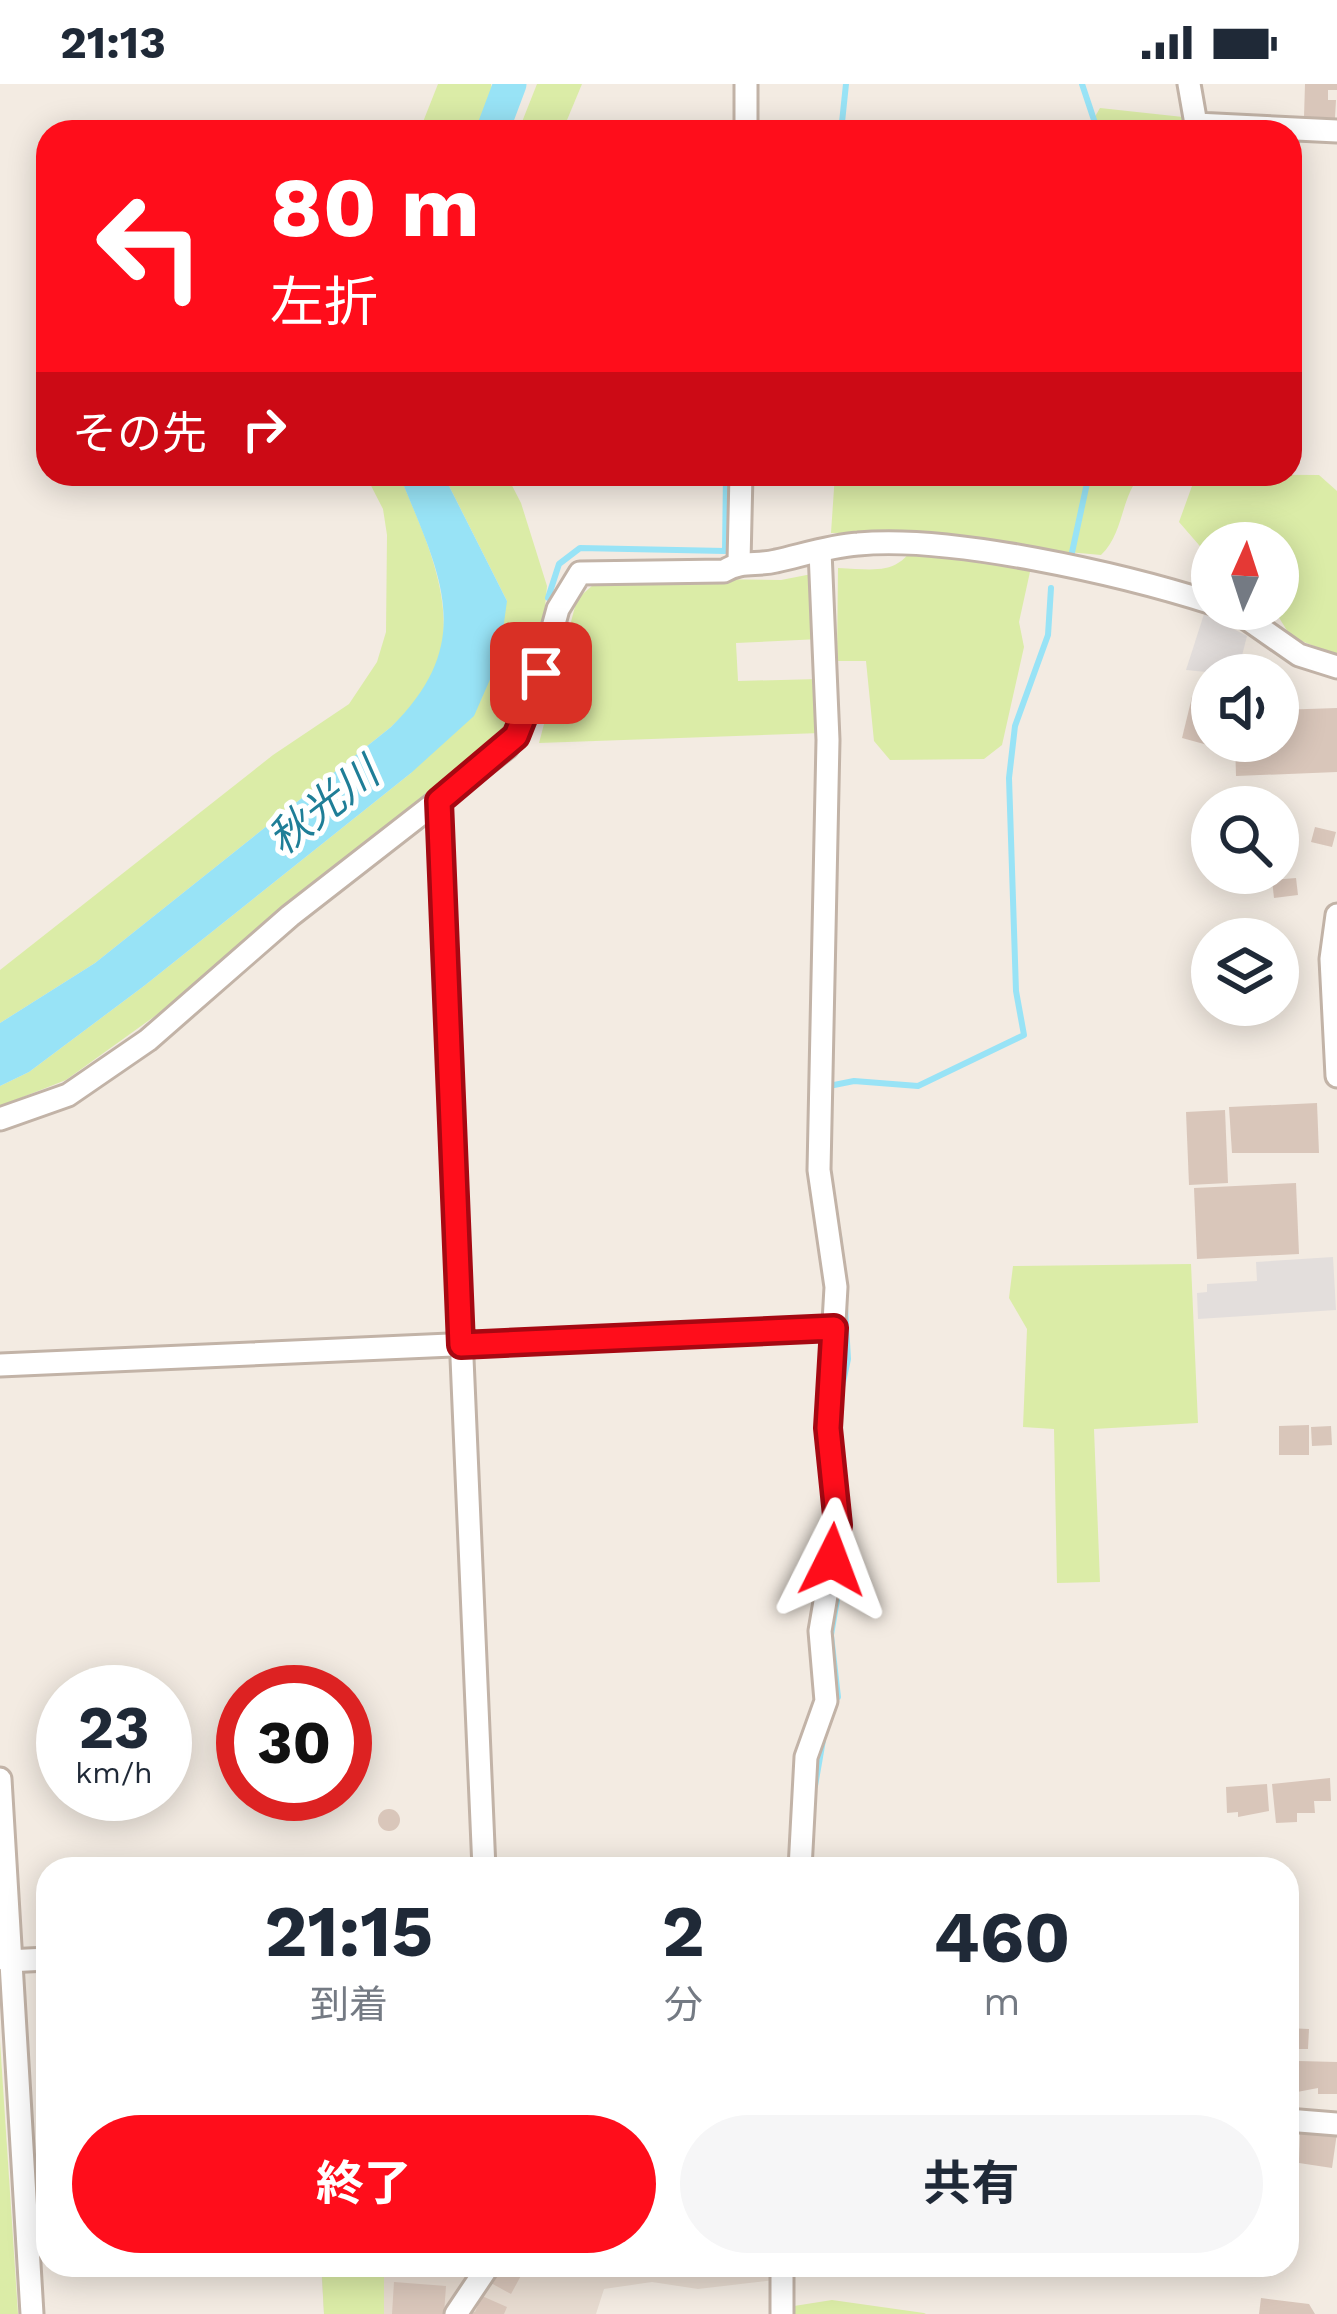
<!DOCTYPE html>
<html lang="ja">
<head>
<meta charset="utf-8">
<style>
  :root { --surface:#fff; --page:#f6f6f7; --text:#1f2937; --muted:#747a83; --accent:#ff0d1b }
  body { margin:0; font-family:"Work Sans","Noto Sans JP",sans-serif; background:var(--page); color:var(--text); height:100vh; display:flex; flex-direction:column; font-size:45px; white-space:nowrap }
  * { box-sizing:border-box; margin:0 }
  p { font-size:39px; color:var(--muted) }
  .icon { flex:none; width:66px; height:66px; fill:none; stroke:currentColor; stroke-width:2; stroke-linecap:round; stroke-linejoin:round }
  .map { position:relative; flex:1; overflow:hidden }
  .panel { position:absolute; left:36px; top:1773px; width:1263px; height:420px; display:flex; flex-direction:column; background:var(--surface); border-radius:36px; box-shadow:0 6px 30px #0003 }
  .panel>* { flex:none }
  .guide { position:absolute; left:36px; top:36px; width:1266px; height:366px; border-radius:36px; box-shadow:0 6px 30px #0003; background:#ff0d1b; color:#fff; overflow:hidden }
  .needle { width:78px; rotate:3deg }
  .buttons { position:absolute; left:1191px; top:438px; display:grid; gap:24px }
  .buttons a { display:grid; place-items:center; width:108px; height:108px; border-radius:50%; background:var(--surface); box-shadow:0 6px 30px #0003; font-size:60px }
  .speed { position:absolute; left:36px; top:1581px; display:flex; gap:24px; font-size:60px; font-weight:700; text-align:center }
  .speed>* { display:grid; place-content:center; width:156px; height:156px; border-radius:50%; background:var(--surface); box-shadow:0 6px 30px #0003; line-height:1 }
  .speed small { font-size:30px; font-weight:400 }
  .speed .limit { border:18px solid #d22; background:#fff; color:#111 }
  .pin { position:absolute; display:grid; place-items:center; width:102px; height:102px; color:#fff; margin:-51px; border-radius:24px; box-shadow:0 6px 18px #0006 }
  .me { position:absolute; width:132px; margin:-66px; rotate:3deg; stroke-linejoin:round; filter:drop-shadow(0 0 9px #0008) }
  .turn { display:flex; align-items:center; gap:42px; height:252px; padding:0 36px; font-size:54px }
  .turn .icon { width:156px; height:156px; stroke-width:2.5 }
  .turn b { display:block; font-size:84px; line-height:102px }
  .then { display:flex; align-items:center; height:114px; padding:0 36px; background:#0003; gap:24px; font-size:45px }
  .eta { display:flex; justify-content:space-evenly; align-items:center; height:204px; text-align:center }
  .eta b { font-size:72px; font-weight:700; line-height:84px }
  .button { display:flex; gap:24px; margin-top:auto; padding:24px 36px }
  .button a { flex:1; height:138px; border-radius:72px; background:var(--accent); color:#fff; font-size:48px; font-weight:700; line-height:138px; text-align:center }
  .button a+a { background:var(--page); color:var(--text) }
  .status { display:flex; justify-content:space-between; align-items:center; height:84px; padding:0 60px; background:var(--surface); direction:ltr }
  .status svg { height:33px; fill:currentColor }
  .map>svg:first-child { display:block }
  .residential { fill:#e7dbd0 }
  .green { fill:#dbeca7 }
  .parking { fill:#e3dedc }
  .water { fill:#98e3f6 }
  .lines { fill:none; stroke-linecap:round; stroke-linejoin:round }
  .stream { stroke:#98e3f6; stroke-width:6 }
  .river { stroke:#98e3f6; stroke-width:33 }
  .building { fill:#d9c6ba }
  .street-casing { stroke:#c2b3a7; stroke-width:27 }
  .street { stroke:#fff; stroke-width:21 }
  .route-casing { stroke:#a60812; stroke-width:30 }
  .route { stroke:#ff0d1b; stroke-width:21 }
  .labels { text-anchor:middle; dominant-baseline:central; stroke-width:10; stroke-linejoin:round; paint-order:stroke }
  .water-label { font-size:42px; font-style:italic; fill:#1f7e97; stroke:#fff }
</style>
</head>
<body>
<div class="status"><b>21:13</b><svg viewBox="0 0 49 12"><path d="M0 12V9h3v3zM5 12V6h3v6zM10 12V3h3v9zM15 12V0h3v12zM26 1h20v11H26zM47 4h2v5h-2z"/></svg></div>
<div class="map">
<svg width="1337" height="2230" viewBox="0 0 1337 2230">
  <rect width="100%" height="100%" fill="#f3ebe2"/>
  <polygon class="residential" points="321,2181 776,2181 775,2196 698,2205 652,2198 604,2205 596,2230 324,2230"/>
  <g class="green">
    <polygon points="438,0 491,0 493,11 477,48 419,48"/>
    <polygon points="537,0 582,0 562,48 518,48"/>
    <polygon points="1100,24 1183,33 1196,48 1086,48"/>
    <path d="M365,390H399C427,458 469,540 424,611C416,623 401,633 391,643L95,879L0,939V886L273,671L349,620L377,578L386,548L387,451L383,425Z"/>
    <polygon points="443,390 506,390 521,419 547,502 542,555 511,646 155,932 66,996 0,1022 0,1002 29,988 144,902 411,689 507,517"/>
    <path d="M835,390H1142C1120,412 1125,448 1101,471L1035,465L1019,538L1024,563L1002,661L984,675L890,676L874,657L866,577H837L838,484C882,486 901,492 922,448L831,449Z"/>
    <polygon points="1174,390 1319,391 1337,407 1337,571 1291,553 1278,532 1293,506 1278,474 1278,459 1272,459 1267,444 1252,459 1212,459 1212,476 1179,438 1192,402"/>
    <polygon points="817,489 820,555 736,559 738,597 819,595 821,649 539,659 577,515 601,494 781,496"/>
    <polygon points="1191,1180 1198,1339 1094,1345 1100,1498 1057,1499 1054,1345 1023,1343 1027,1245 1009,1214 1013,1182"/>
    <polygon points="0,1957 18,2230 0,2230"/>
    <polygon points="384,2190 384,2230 324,2230 322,2192"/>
    <polygon points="832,2216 924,2229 926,2230 794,2230 794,2222"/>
  </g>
  <g class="parking">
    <polygon points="1204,530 1247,552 1237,591 1186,586"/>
    <polygon points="1333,1173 1336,1226 1198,1235 1197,1209 1207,1208 1207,1200 1257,1197 1256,1178"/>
  </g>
  <path class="water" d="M399,390H443L507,517L499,575L474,632L411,689L144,902L29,988L0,1002V939L95,879L391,643C479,557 439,489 399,390Z"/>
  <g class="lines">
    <g class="stream">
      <polyline points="1082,0 1098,48"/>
      <polyline points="841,48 846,0"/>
      <polyline points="1071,473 1089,390"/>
      <polyline points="548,514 559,480 580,464 725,467 726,390"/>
      <polyline points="829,1002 854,997 918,1002 1024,951 1016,907 1009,694 1015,642 1048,551 1051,504"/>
      <polyline points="839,1152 843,1186"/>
      <polyline points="839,1317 848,1275 845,1223"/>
      <polyline points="838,1613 831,1551 850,1440 843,1390"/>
      <polyline points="815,1702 823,1656"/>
    </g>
    <polyline class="river" points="492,48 510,0"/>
  </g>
  <g class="building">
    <polygon points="1305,0 1337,0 1337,6 1328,6 1328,16 1336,16 1335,34 1304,33"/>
    <polygon points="1192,613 1212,618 1215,663 1182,654"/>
    <polygon points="1337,624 1337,688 1236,692 1235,657 1278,657 1278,626"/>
    <polygon points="1315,743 1336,748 1332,763 1311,758"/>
    <polygon points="1296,794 1298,811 1274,814 1272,796"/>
    <polygon points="1317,1019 1319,1069 1232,1069 1229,1023"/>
    <polygon points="1225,1026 1228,1099 1189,1101 1186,1028"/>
    <polygon points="1296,1099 1299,1170 1197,1175 1194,1104"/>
    <polygon points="1309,1341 1309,1371 1279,1371 1279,1342"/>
    <polygon points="1331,1342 1332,1361 1312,1362 1311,1343"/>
    <polygon points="1330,1694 1331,1717 1314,1717 1315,1729 1297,1729 1297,1738 1276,1739 1272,1700"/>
    <polygon points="1267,1700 1269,1727 1238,1733 1238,1728 1227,1729 1226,1703"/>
    <circle cx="389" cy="1736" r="11"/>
    <polygon points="1287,1944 1309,1945 1308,1965 1292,1965"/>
    <polygon points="1298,1977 1337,1978 1337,2010 1318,2010 1318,2004 1297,2008"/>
    <polygon points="1305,2047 1337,2049 1332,2084 1299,2079 1300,2049"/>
    <polygon points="499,2181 524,2186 511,2210 489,2198"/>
    <polygon points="394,2198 446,2202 444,2230 392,2230"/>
    <polygon points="482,2212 507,2223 504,2230 466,2230 469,2225 475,2228"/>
    <polygon points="1261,2214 1309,2220 1315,2230 1259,2230"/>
  </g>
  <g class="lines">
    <g class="street-casing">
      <g id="street">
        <polyline points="1189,0 1196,40 1337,47"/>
        <polyline points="746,48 746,0"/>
        <polyline points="739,478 741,390"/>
        <polyline points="1233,525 1299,571 1337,583"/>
        <polyline points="438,717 484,1785"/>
        <polyline points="1337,831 1331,875 1337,992"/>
        <path d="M0,1035L68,1011L148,956L290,832L507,663L532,620L558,525L580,489L724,487C742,476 756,482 776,477C803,471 830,462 858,460C951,451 1121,490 1212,519"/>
        <polyline points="0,1281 834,1244"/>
        <polyline points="0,1695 32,2230"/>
        <polyline points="800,1785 806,1673 826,1617 820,1547 838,1441 828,1344 836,1203 819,1086 828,656 820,467"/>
        <polyline points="7,1877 48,1875"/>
        <polyline points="1287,2036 1337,2040"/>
        <polyline points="456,2230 489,2181"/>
        <polyline points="782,2230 782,2181"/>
      </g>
    </g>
    <use href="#street" class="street"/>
  </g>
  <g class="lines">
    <g class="route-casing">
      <polyline id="route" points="541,589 516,652 439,717 461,1261 834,1244 828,1344 838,1441 832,1476"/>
    </g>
    <use href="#route" class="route"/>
  </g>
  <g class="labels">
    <g class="water-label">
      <text transform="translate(323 722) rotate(-38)">秋光川</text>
    </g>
  </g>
</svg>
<div class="buttons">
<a><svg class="needle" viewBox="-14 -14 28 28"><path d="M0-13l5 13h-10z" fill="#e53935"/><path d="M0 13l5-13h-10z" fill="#747a83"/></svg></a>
<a><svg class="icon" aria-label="sound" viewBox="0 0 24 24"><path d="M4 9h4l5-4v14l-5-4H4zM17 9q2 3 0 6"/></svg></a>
<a><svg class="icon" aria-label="search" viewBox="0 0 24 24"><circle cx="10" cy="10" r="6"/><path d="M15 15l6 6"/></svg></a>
<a><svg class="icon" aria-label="layers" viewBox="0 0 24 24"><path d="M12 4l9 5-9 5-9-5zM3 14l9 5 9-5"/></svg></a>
</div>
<div class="speed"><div>23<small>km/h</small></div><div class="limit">30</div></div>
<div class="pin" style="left:541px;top:589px;background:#d93025"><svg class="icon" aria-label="arrive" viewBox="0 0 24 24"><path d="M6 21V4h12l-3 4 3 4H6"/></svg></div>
<svg class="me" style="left:832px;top:1476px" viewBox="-20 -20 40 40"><path d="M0-17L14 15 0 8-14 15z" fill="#ff0d1b" stroke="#fff" stroke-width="4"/></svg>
<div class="guide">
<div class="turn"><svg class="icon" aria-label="left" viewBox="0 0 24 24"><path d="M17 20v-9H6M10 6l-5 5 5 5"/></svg><div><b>80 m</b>左折</div></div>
<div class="then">その先<svg class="icon" aria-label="right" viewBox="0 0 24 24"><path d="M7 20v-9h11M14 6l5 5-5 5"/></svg></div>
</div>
<section class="panel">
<div class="eta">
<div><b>21:15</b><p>到着</p></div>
<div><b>2</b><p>分</p></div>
<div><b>460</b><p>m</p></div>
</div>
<div class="button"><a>終了</a><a>共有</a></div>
</section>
</div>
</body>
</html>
